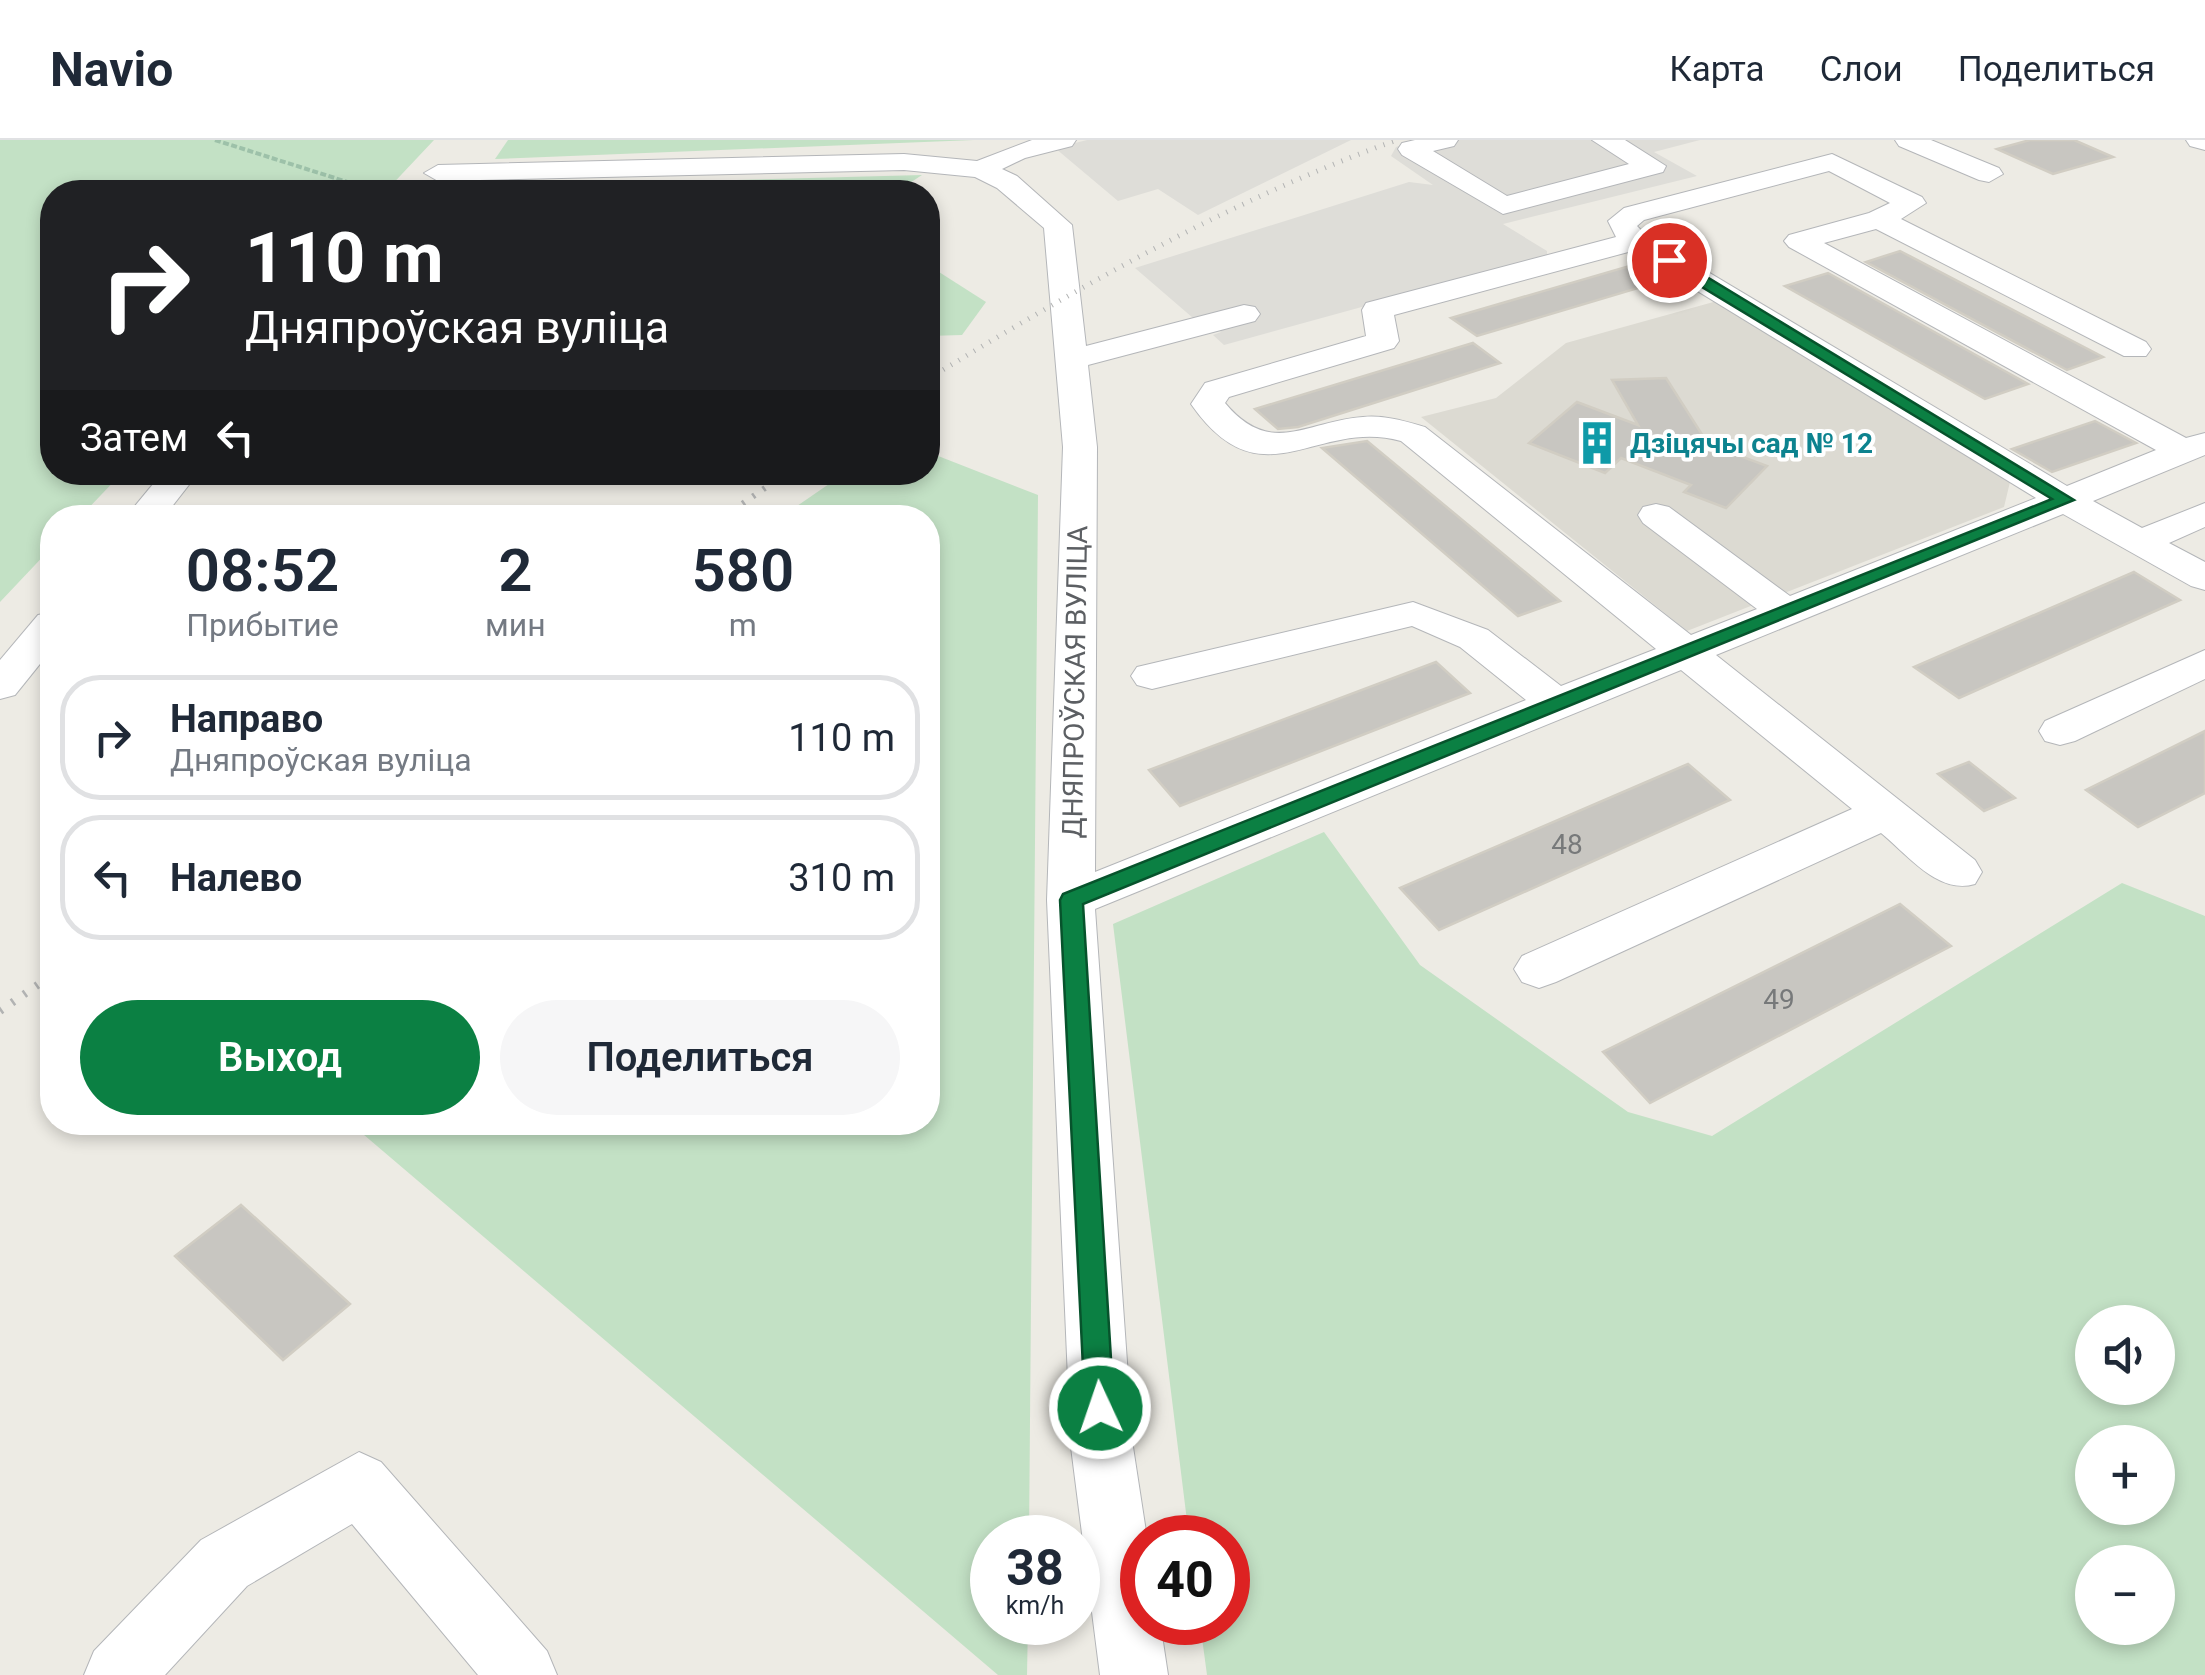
<!DOCTYPE html>
<html lang="ru">
<head>
<meta charset="utf-8">
<style>
  :root { --surface:#fff; --page:#f6f6f7; --text:#1f2937; --muted:#747a83; --line:#e0e1e3; --accent:#0b8043 }
  body { margin:0; font-family:Roboto,sans-serif; background:var(--page); color:var(--text); height:100vh; display:flex; flex-direction:column; font-size:38px; white-space:nowrap }
  * { box-sizing:border-box; margin:0 }
  p { font-size:32px; color:var(--muted) }
  .icon { flex:none; width:55px; height:55px; fill:none; stroke:currentColor; stroke-width:2; stroke-linecap:round; stroke-linejoin:round }
  .map { position:relative; flex:1; overflow:hidden }
  .panel { position:absolute; left:40px; top:365px; width:900px; height:630px; display:flex; flex-direction:column; background:var(--surface); border-radius:40px; box-shadow:0 5px 15px #0003 }
  .panel>* { flex:none }
  .top-card { position:absolute; left:40px; top:40px; width:900px; height:305px; border-radius:40px; box-shadow:0 5px 15px #0003; background:#202124; color:#fff; overflow:hidden }
  .controls { position:absolute; left:2075px; top:1165px; display:grid; gap:20px }
  .controls a { display:grid; place-items:center; width:100px; height:100px; border-radius:50%; background:var(--surface); box-shadow:0 5px 15px #0003; font-size:50px }
  .speed { position:absolute; left:970px; top:1375px; display:flex; gap:20px; font-size:50px; font-weight:700; text-align:center }
  .speed>* { display:grid; place-content:center; width:130px; height:130px; border-radius:50%; background:var(--surface); box-shadow:0 5px 15px #0003; line-height:1 }
  .speed small { font-size:25px; font-weight:400 }
  .speed .limit { border:15px solid #d22; background:#fff; color:#111 }
  .pin { position:absolute; display:grid; place-items:center; width:85px; height:85px; color:#fff; margin:-42px; border:5px solid #fff; border-radius:50%; box-shadow:0 2px 10px #0007 }
  .me { position:absolute; width:110px; margin:-55px; rotate:357deg; stroke-linejoin:round; filter:drop-shadow(0 0 8px #0008) }
  .turn { display:flex; align-items:center; gap:35px; height:210px; padding:0 40px; font-size:45px }
  .turn .icon { width:130px; height:130px; stroke-width:2.5 }
  .turn b { display:block; font-size:70px; line-height:85px }
  .then { display:flex; align-items:center; height:95px; padding:0 40px; background:#0003; gap:20px; font-size:38px }
  .eta { display:flex; justify-content:space-evenly; align-items:center; height:170px; text-align:center }
  .eta b { font-size:60px; font-weight:600; line-height:70px }
  .action { display:flex; gap:20px; margin-top:auto; padding:20px 40px }
  .action a { flex:1; height:115px; border-radius:60px; background:var(--accent); color:#fff; font-size:40px; font-weight:600; line-height:115px; text-align:center }
  .action a+a { background:var(--page); color:var(--text) }
  ul { padding:0; list-style:none }
  li { display:flex; align-items:center; gap:30px; height:125px; margin:0 20px 15px; padding:0 20px; border:5px solid var(--line); border-radius:40px }
  li div { flex:1 }
  li b { display:block; font-size:38px }
  li em { font-style:normal }
  header { display:flex; align-items:center; gap:60px; box-sizing:border-box; height:140px; padding:0 50px; background:var(--surface); border-bottom:2px solid var(--line) }
  header strong { font-size:48px }
  nav { display:flex; gap:55px; margin-inline-start:auto; font-size:35px }
  .map>svg:first-child { display:block }
  .industrial { fill:#deddd8 }
  .education { fill:#dcdad2 }
  .green { fill:#c3e1c5; fill-rule:evenodd }
  .building { fill:#c8c6c1; stroke:#d1cdc3; stroke-width:2.5 }
  .lines { fill:none; stroke-linecap:round; stroke-linejoin:round }
  .minor-casing { stroke:#b4b6b9; stroke-width:2 }
  .path { stroke:#9dc1a9; stroke-width:4; stroke-dasharray:6 2.5; stroke-linecap:butt }
  .minor { fill:#fff; fill-rule:evenodd }
  .rail-far2 { stroke:#b2b3b3; stroke-width:5; stroke-dasharray:1 8; stroke-linecap:butt }
  .rail-far1 { stroke:#b2b3b3; stroke-width:6; stroke-dasharray:2.5 10; stroke-linecap:butt }
  .rail { stroke:#b2b3b3; stroke-width:8; stroke-dasharray:2.5 12; stroke-linecap:butt }
  .route { fill:#0b8043; stroke:#07532c; stroke-width:2.5 }
  .labels { text-anchor:middle; dominant-baseline:central; stroke-width:8; stroke-linejoin:round; paint-order:stroke }
  .far-culture-label { font-size:28px; font-weight:bold; fill:#0d838f; stroke:#fff; text-anchor:start }
  .far-street-label { font-size:28px; fill:#5c5f63; stroke:#fff }
  .number-label { font-size:28px; fill:#77797a }
</style>
</head>
<body>
<header>
<strong>Navio</strong>
<nav><a>Карта</a><a>Слои</a><a>Поделиться</a></nav>
</header>
<div class="map">
<svg width="2205" height="1535" viewBox="0 0 2205 1535">
  <rect width="100%" height="100%" fill="#edebe4"/>
  <g class="industrial">
    <polygon points="1087,0 1351,0 1198,75 1158,49 1118,61 1055,8"/>
    <polygon points="1415,0 1700,0 1654,12 1697,36 1503,84 1547,111 1547,116 1224,205 1213,195 1221,192 1206,178 1193,178 1135,128 1409,42 1433,45 1391,16 1396,7"/>
  </g>
  <polygon class="education" points="1717,161 2010,342 2004,367 1687,491 1421,277 1496,258 1566,203"/>
  <g class="green">
    <polygon points="0,0 434,0 385,52 52,52 52,332 122,333 80,377 52,378 52,407 0,462"/>
    <polygon points="508,0 974,0 495,19"/>
    <polygon points="922,35 896,52 471,52 473,47"/>
    <polygon points="928,125 986,162 962,195 928,196"/>
    <polygon points="928,312 1038,355 1029,1397 992,1398 992,1482 1028,1483 1027,1535 998,1535 350,983 928,982 928,378 781,377 845,333 928,332"/>
    <path d="M1324,692L1420,825L1628,972L1712,996L2122,743L2205,776V1535H1207L1200,1483L1228,1482V1398L1189,1397L1113,784ZM2158,1182V1248H2092V1182ZM2158,1302V1368H2092V1302ZM2158,1422V1488H2092V1422Z"/>
  </g>
  <g class="building">
    <polygon points="2030,0 2074,0 2113,17 2053,34 1997,9"/>
    <polygon points="1900,111 2103,217 2067,230 1866,122"/>
    <polygon points="1643,122 1663,134 1665,140 1477,196 1451,178"/>
    <polygon points="1828,133 2028,244 1985,259 1785,146"/>
    <polygon points="1473,203 1500,223 1298,287 1278,289 1255,269"/>
    <polygon points="1666,238 1708,304 1767,326 1726,368 1684,352 1691,345 1621,318 1605,333 1529,303 1577,262 1638,285 1612,240"/>
    <polygon points="2095,281 2136,303 2052,332 2012,309"/>
    <polygon points="1367,301 1560,461 1518,476 1322,308"/>
    <polygon points="2134,432 2180,460 1959,558 1914,527"/>
    <polygon points="1436,522 1470,553 1180,666 1149,630"/>
    <polygon points="2205,591 2205,653 2138,687 2086,650"/>
    <polygon points="1969,622 2015,658 1984,671 1938,634"/>
    <polygon points="1688,624 1730,660 1439,790 1400,748"/>
    <polygon points="1900,764 1951,806 1650,963 1603,912"/>
    <polygon points="241,1065 350,1164 283,1220 175,1116"/>
  </g>
  <g class="lines">
    <g class="minor-casing">
      <g id="minor">
        <path d="M1032,0H1076L1072,6L1025,18L1002,29L1017,36L1072,85L1086,206L1244,165L1255,167L1260,174L1255,181L1088,225L1097,307L1095,732L1526,560L1460,507L1412,486L1152,549L1137,545L1131,536L1137,527L1413,462L1488,490L1561,546L1656,509L1401,301C1316,277 1262,366 1191,264L1205,243L1366,196L1362,170L1366,163L1616,97L1608,81L1624,68L1832,14L1922,57L1926,63L1901,79L2146,202L2151,209L2146,216H2124L1876,89L1824,103L2186,298L2205,293V315L2093,361L2142,388L2205,363V387L2169,403L2205,422V450L2191,446L2063,374L1716,515L1975,720L1982,732L1975,744C1938,755 1908,715 1881,693L1556,842L1539,848L1522,842L1514,829L1522,816L1852,669L1681,530L1095,769L1133,1307L1147,1398H1142V1482H1160L1168,1535H1100L1071,1307L1047,760L1063,307L1044,88L997,48L975,37L904,30L438,41L424,33L438,25L904,14L977,21ZM1829,31L1890,63L1869,73L1789,95L1784,101L1789,107L2156,310L2067,346L1646,95L1637,86L1644,80ZM1632,111L2036,358L1790,456L1669,367L1656,364L1643,367L1638,375L1643,383L1757,469L1691,495L1425,287C1404,281 1385,275 1363,277C1306,281 1271,318 1225,263L1229,257L1394,208L1399,201L1394,175Z"/>
        <polygon points="1415,0 1458,0 1454,6 1433,11 1507,56 1629,24 1592,0 1625,0 1666,26 1663,32 1503,74 1402,15 1398,9 1402,3"/>
        <polygon points="1895,0 1931,0 1999,28 2003,34 1989,42 1979,40 1899,6"/>
        <polygon points="2186,0 2205,0 2205,10 2190,6"/>
        <polygon points="163,332 199,332 163,378 125,378"/>
        <polygon points="52,472 52,509 15,555 0,559 0,520 38,475"/>
        <polygon points="2205,510 2205,539 2075,601 2060,605 2045,601 2039,591 2045,581"/>
        <polygon points="359,1312 381,1322 547,1511 557,1535 478,1535 352,1384 247,1446 165,1535 84,1535 94,1511 201,1400"/>
      </g>
    </g>
    <polyline class="path" points="215,0 379,52"/>
    <use href="#minor" class="minor"/>
    <path class="rail-far2" d="M928,239C1077,148 1232,59 1397,0"/>
    <polyline class="rail-far1" points="722,378 788,332"/>
    <polyline class="rail" points="0,871 52,835"/>
  </g>
  <polygon class="route" points="1664,117 1674,117 2074,360 1083,764 1114,1268 1110,1277 1100,1282 1089,1277 1085,1268 1060,760 1063,754 2052,359 1664,124"/>
  <defs>
    <g id="building-bare" transform="scale(3.45)"><path d="M-4-6H4V6H1V3H-1V6H-4ZM-2.5-4.3h1.7v1.8h-1.7ZM.8-4.3h1.7v1.8H.8ZM-2.5-1h1.7V.8h-1.7ZM.8-1h1.7V.8H.8Z" fill="#0f9aa8" stroke="#fff" stroke-width="2.5" paint-order="stroke"/></g>
  </defs>
  <g fill-rule="evenodd">
    <use href="#building-bare" x="1597" y="303"/>
  </g>
  <g class="labels">
    <g class="far-culture-label">
      <text x="1630" y="303">Дзіцячы сад № 12</text>
    </g>
    <g class="far-street-label">
      <text transform="translate(1075 542) rotate(-89)">ДНЯПРОЎСКАЯ ВУЛІЦА</text>
    </g>
    <g class="number-label">
      <text x="1567" y="704">48</text>
      <text x="1779" y="859">49</text>
    </g>
  </g>
</svg>
<div class="controls">
<a><svg class="icon" aria-label="sound" viewBox="0 0 24 24"><path d="M4 9h4l5-4v14l-5-4H4zM17 9q2 3 0 6"/></svg></a>
<a>+</a>
<a>−</a>
</div>
<div class="speed"><div>38<small>km/h</small></div><div class="limit">40</div></div>
<div class="pin" style="left:1669px;top:120px;background:#d93025"><svg class="icon" aria-label="arrive" viewBox="0 0 24 24"><path d="M6 21V4h12l-3 4 3 4H6"/></svg></div>
<svg class="me" style="left:1100px;top:1268px" viewBox="-20 -20 40 40"><circle r="17" fill="#0b8043" stroke="#fff" stroke-width="3"/><path d="M0-11L8 9 0 5-8 9z" fill="#fff"/></svg>
<div class="top-card">
<div class="turn"><svg class="icon" aria-label="right" viewBox="0 0 24 24"><path d="M7 20v-9h11M14 6l5 5-5 5"/></svg><div><b>110 m</b>Дняпроўская вуліца</div></div>
<div class="then">Затем<svg class="icon" aria-label="left" viewBox="0 0 24 24"><path d="M17 20v-9H6M10 6l-5 5 5 5"/></svg></div>
</div>
<section class="panel">
<div class="eta">
<div><b>08:52</b><p>Прибытие</p></div>
<div><b>2</b><p>мин</p></div>
<div><b>580</b><p>m</p></div>
</div>
<ul>
<li><svg class="icon" aria-label="right" viewBox="0 0 24 24"><path d="M7 20v-9h11M14 6l5 5-5 5"/></svg><div><b>Направо</b><p>Дняпроўская вуліца</p></div><em>110 m</em></li>
<li><svg class="icon" aria-label="left" viewBox="0 0 24 24"><path d="M17 20v-9H6M10 6l-5 5 5 5"/></svg><div><b>Налево</b></div><em>310 m</em></li>
</ul>
<div class="action"><a>Выход</a><a>Поделиться</a></div>
</section>
</div>
</body>
</html>
